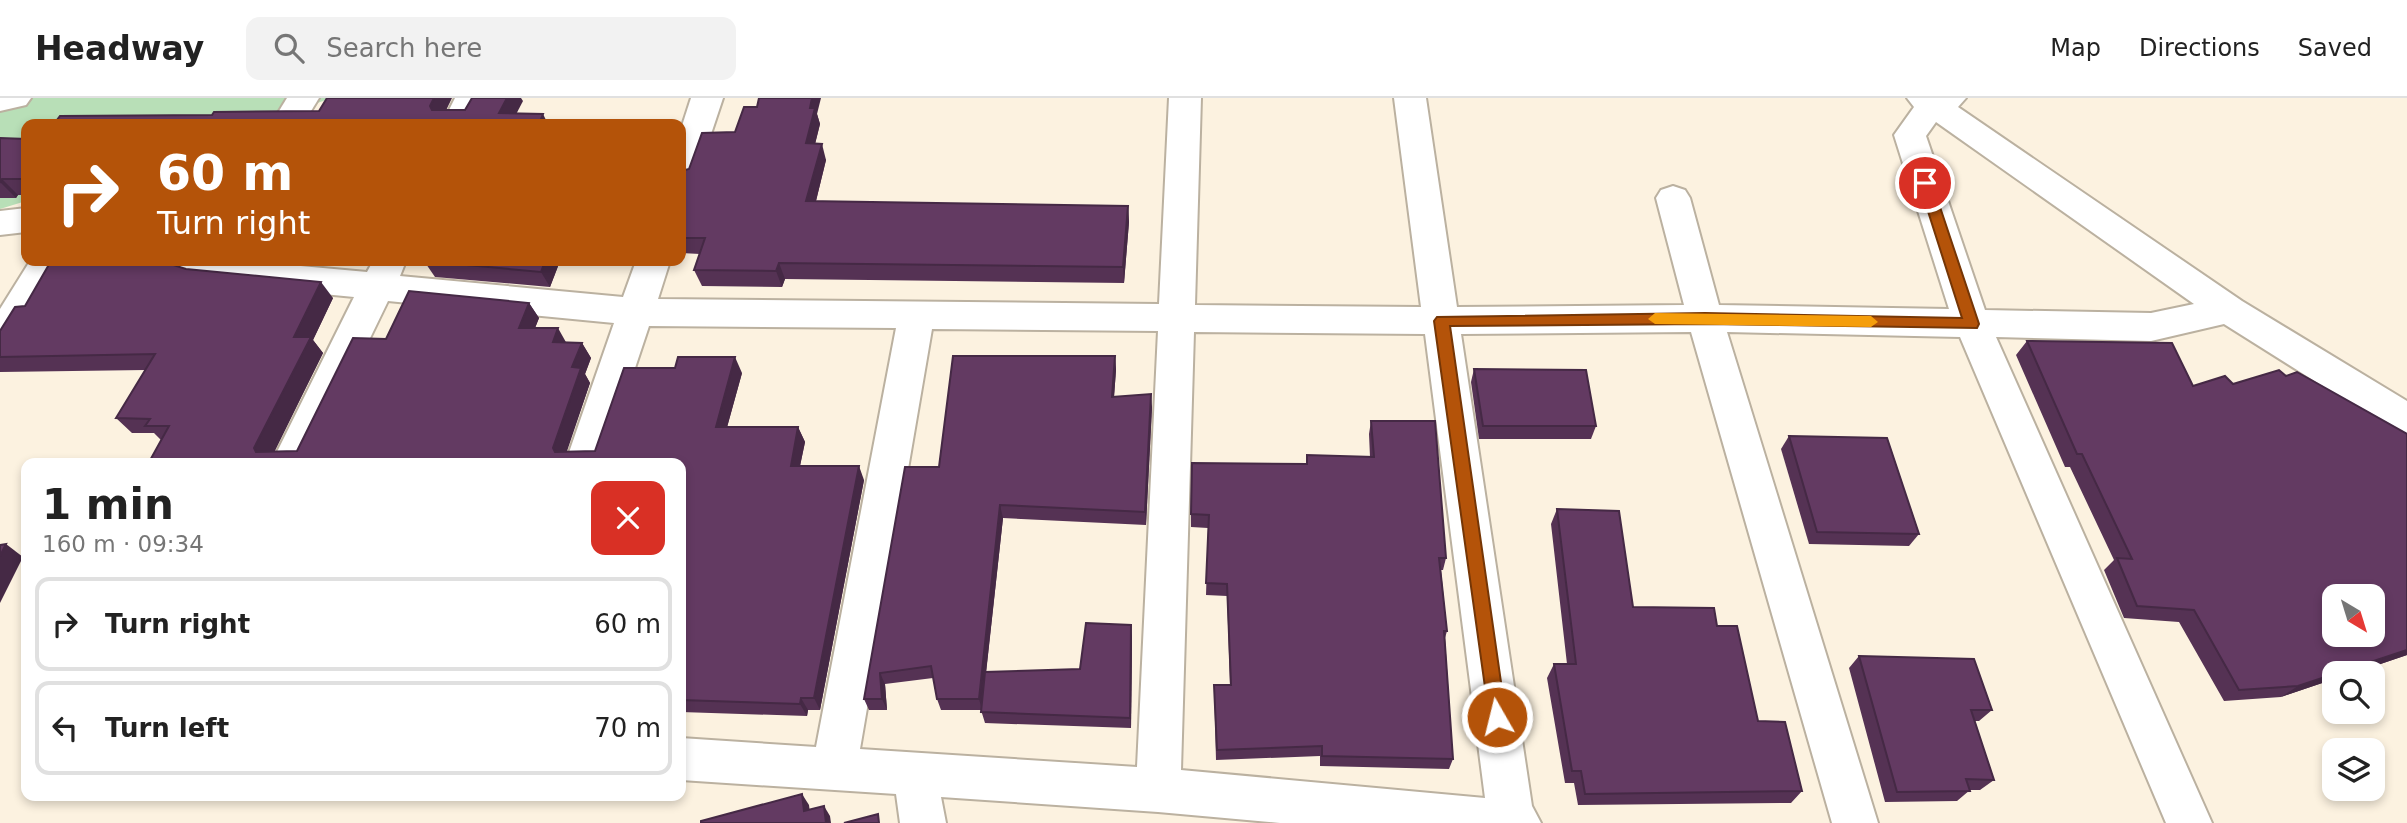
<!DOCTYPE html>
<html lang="en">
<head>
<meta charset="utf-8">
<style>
  :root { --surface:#fff; --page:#f2f2f2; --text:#222; --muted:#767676; --line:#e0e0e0 }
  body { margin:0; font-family:"DejaVu Sans",sans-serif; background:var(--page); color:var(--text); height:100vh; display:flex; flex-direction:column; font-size:26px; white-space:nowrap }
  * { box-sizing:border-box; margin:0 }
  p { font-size:23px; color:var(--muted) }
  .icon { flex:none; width:38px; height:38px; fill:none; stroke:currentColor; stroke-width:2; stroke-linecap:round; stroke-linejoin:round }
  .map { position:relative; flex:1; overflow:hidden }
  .sheet { position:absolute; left:21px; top:360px; width:665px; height:343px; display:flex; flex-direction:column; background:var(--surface); border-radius:14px; box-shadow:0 4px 10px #0003 }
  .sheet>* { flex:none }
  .guide { position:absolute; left:21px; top:21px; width:665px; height:147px; border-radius:14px; box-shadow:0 4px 10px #0003; background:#b45309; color:#fff; overflow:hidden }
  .needle { width:46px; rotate:142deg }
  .buttons { position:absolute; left:2322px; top:486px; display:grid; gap:14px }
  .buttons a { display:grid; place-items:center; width:63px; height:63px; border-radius:14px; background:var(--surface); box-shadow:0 4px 10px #0003; font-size:35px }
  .pin { position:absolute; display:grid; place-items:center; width:60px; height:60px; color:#fff; margin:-30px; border:4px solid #fff; border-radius:50%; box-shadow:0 2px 7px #0007 }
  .me { position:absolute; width:77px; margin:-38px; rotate:352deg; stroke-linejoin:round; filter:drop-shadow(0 0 5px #0008) }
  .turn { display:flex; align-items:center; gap:24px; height:147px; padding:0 21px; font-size:32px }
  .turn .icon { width:91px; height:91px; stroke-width:2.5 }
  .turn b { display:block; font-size:49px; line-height:60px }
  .round { display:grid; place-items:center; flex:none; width:74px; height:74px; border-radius:14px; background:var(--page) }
  .headline { display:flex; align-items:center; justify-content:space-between; height:119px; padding:0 21px }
  h1 { font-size:42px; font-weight:600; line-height:52px }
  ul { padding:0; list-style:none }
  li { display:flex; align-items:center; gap:21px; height:94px; margin:0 14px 10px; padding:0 7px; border:4px solid var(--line); border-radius:14px }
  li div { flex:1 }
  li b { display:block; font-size:26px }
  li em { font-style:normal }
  header { display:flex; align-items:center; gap:42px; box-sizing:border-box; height:98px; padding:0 35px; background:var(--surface); border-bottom:2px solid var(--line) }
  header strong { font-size:33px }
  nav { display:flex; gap:38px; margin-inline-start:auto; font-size:24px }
  .search { width:490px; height:63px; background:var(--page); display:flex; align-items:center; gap:18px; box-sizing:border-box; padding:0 24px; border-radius:14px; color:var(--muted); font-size:26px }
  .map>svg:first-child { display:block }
  .green { fill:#b8dfb7 }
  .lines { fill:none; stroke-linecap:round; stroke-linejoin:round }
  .minor-casing { stroke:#bbb1a0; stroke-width:4 }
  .minor { fill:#fff; fill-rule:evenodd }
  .wall { fill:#553254 }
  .shaded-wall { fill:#452945 }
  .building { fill:#633a62; stroke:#452945; stroke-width:2; fill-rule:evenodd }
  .route { fill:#b45309; stroke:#753606; stroke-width:2 }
  .slow { fill:#f59e0b }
</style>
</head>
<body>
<header>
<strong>Headway</strong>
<div class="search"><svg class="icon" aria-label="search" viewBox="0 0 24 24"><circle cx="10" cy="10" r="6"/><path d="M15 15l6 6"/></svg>Search here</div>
<nav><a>Map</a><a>Directions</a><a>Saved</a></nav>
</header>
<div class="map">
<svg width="2407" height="725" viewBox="0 0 2407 725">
  <rect width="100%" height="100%" fill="#fcf2e0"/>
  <polygon class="green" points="0,0 332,0 255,26 26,26 26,103 0,111"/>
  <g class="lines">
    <g class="minor-casing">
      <g id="minor">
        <polygon points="0,0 31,0 26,7 0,13"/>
        <polygon points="287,0 319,0 303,26 271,26"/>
        <polygon points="455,0 487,0 474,26 442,26"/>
        <polygon points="691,0 723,0 697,78 693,86 681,89 681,31"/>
        <path d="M1169,0H1201L1195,207L1421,209L1394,0H1426L1457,209L1684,207L1656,100L1661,92L1673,88L1685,92L1690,100L1719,207L1949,211L1894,37L1914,9L1907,0H1966L1958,9L2242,203L2407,303V337L2394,333L2224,226L2151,243L1996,239L2212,725H2166L1960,239L1727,234L1878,725H1832L1691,234L1461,236L1532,708L1541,725H1280L1158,714L941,699L946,725H900L896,696L681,682V640L816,649L896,230L649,228L603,366H565L614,225L388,203L309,366H271L354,199L200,184L188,180L177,163H247L367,174L373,163H401L404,168L400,178L623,199L636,163H670L658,201L1159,206ZM1936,24L2194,206L2151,215L1985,212L1926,38ZM932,231L1158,233L1137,669L860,651ZM1194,234L1425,236L1485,700L1181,672Z"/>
        <polygon points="26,110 26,134 0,137 0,113"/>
        <polygon points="30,163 65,163 13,251 0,255 0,211"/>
      </g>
    </g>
    <use href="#minor" class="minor"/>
  </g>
  <g class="wall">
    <polygon points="817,16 820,26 815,46 826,62 816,103 1128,108 1129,124 1124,185 785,181 782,189 702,188 694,172 700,156 681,155 681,73 689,71 735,34"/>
    <polygon points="0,40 26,41 26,97 18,97 16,100 0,100"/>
    <polygon points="170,163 174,167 186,171 333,200 313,242 323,255 274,353 297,353 386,241 529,205 539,220 535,230 566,245 582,245 591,260 585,276 590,285 566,354 595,353 742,275 727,329 798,329 805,344 800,368 864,382 820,612 808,612 807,618 681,614 681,366 148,366 161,342 154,335 132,335 116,320 145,272 0,274 0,233 25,208"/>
    <polygon points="424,163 560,163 550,189 435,179"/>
    <polygon points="2027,243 2193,288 2233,286 2286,278 2407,336 2407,557 2351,576 2334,576 2334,581 2281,599 2224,603 2179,524 2124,520 2104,472 2114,462 2070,369 2065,369 2016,257"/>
    <polygon points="1115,258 1116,272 1114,299 1152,309 1146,427 1003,420 986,574 1080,571 1132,538 1131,630 985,625 981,612 941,612 937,601 933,580 885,586 887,612 869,612 864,601 939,369"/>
    <polygon points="1474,271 1596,328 1591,341 1479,341 1471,284"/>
    <polygon points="1371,323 1446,460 1443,472 1441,472 1447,533 1445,540 1453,661 1449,671 1320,668 1320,658 1216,662 1214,587 1230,587 1227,498 1206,497 1208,430 1191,429 1191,416 1306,366 1307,357 1370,359 1369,336"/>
    <polygon points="1789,338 1919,436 1909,448 1809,446 1781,351"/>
    <polygon points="1557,411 1633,509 1717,528 1758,623 1802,693 1791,705 1578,707 1574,685 1565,685 1547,580 1554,566 1567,566 1551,426"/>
    <polygon points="1859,558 1992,612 1979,623 1975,623 1994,682 1980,692 1970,692 1957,703 1885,704 1849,570"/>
  </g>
  <g class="shaded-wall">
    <polygon points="434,0 452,0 440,25 430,8"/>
    <polygon points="507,0 521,0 523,3 511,26 499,15"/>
    <polygon points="812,0 821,0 817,16 820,26 811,62 806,45 810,10"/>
    <polygon points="543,16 548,26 539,26"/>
    <polygon points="822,46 826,62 812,119 806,103"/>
    <polygon points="2,81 18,97 16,100 0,84"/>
    <polygon points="1128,108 1129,124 1124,185 1123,169"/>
    <polygon points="545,163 560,163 550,189 541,174"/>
    <polygon points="779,165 785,181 782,189 776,173"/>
    <polygon points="321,184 333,200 313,242 323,255 269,365 256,354 254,350 294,239"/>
    <polygon points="529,205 539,220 529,245 519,230"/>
    <polygon points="558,230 567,246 553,244"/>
    <polygon points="582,245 591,260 585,276 590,285 563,365 553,350 572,269"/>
    <polygon points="1115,258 1116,272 1113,312 1112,299"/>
    <polygon points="735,259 742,275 723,344 716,329"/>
    <polygon points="1151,296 1152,309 1146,427 1145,414"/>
    <polygon points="798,329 805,344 797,382 791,368"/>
    <polygon points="859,368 864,382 820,612 814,600"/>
    <polygon points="1000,407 1003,420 982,612 979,601"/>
    <polygon points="6,446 23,459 0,505 0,458"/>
    <polygon points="1131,527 1132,538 1131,630 1130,620"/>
    <polygon points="2407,552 2407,557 2351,576 2335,576"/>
    <polygon points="880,575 885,586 887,612 882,601"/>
    <polygon points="2334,576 2334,581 2281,599 2298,588"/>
    <polygon points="801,600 808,612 807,618 800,606"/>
    <polygon points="802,696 809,707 811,723 804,713"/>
    <polygon points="824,708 830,718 831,725 826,725"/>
  </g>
  <g class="building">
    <polygon points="327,0 434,0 430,8 432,12 465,12 472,0 507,0 499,15 543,16 539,26 54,26 60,18 212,17 214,14 319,13"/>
    <polygon points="759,0 812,0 810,10 815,10 806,45 822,46 806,103 1128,108 1123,169 779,165 776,173 694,172 705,140 681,140 681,73 689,71 702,35 735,34 744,9 757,9"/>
    <polygon points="0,40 26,41 26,81 2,81 0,84"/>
    <polygon points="51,163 170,163 173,167 186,171 321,184 294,239 311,239 254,350 256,354 297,353 353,240 386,241 409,193 529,205 519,230 558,230 553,244 582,245 572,269 581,270 553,350 555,354 595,353 624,270 675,270 678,259 735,259 716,329 798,329 791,368 859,368 814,600 801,600 800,606 681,602 681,366 148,366 169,328 145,328 150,321 116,320 155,256 0,259 0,233 15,209 25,208"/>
    <polygon points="424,163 545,163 541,174"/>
    <path d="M2027,243L2172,245L2193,288L2225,278L2233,286L2279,272L2286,278L2297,274L2407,336V552L2298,588L2239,592L2194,512L2137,508L2117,460L2132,461L2082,356H2077ZM2334,499H2373V537H2334Z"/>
    <polygon points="953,258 1115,258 1112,299 1151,296 1145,414 1000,407 979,601 937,601 931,568 880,575 882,601 864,601 905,369 939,369"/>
    <polygon points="1474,271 1586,272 1596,328 1483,328"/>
    <polygon points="1371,323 1435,323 1446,460 1439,460 1447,533 1444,533 1453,661 1322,658 1322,648 1217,652 1214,587 1231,587 1227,486 1206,485 1209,417 1191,416 1192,365 1307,366 1307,357 1374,359"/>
    <polygon points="1789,338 1887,340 1919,436 1817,434"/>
    <polygon points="1557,411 1619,413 1633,509 1714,510 1717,528 1737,528 1758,623 1785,624 1802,693 1585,696 1581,673 1572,673 1554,566 1576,566"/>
    <polygon points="6,446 0,458 0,447"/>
    <polygon points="1086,525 1131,527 1130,620 981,614 985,574 1080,571"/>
    <polygon points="1859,558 1974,561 1992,612 1971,612 1994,682 1966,681 1970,693 1897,694"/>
    <polygon points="802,696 804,713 824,708 826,725 701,725 701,723"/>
    <polygon points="878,716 879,725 844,725"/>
  </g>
  <polygon class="route" points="1925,80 1932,85 1979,226 1977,230 1705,226 1450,228 1506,619 1503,625 1497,627 1490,625 1434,223 1437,219 1705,215 1962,220 1919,85"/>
  <polygon class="slow" points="1655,215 1871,218 1878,224 1871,229 1655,226 1648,221"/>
</svg>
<div class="buttons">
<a><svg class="needle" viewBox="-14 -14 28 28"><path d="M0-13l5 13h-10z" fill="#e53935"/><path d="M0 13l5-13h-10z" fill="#767676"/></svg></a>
<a><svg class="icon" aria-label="search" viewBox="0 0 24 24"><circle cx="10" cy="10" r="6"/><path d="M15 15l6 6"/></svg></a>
<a><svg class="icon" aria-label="layers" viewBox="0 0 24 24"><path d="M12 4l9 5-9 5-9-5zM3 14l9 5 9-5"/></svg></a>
</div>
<div class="pin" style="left:1925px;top:85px;background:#d93025"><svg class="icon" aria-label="arrive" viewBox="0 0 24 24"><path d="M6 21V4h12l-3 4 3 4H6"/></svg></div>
<svg class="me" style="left:1497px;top:619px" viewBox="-20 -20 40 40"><circle r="17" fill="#b45309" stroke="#fff" stroke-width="3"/><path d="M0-11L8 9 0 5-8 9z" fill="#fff"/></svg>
<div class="guide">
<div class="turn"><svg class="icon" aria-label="right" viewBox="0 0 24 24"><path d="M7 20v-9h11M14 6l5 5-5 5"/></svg><div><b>60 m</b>Turn right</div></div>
</div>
<section class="sheet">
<div class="headline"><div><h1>1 min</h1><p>160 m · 09:34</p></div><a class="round" style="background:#d93025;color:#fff"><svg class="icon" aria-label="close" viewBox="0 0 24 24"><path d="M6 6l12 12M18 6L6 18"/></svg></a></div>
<ul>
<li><svg class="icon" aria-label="right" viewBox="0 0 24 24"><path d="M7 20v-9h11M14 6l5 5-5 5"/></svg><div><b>Turn right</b></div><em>60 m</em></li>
<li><svg class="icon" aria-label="left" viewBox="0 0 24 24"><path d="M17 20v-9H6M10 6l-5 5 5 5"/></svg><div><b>Turn left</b></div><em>70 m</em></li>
</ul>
</section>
</div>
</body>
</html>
